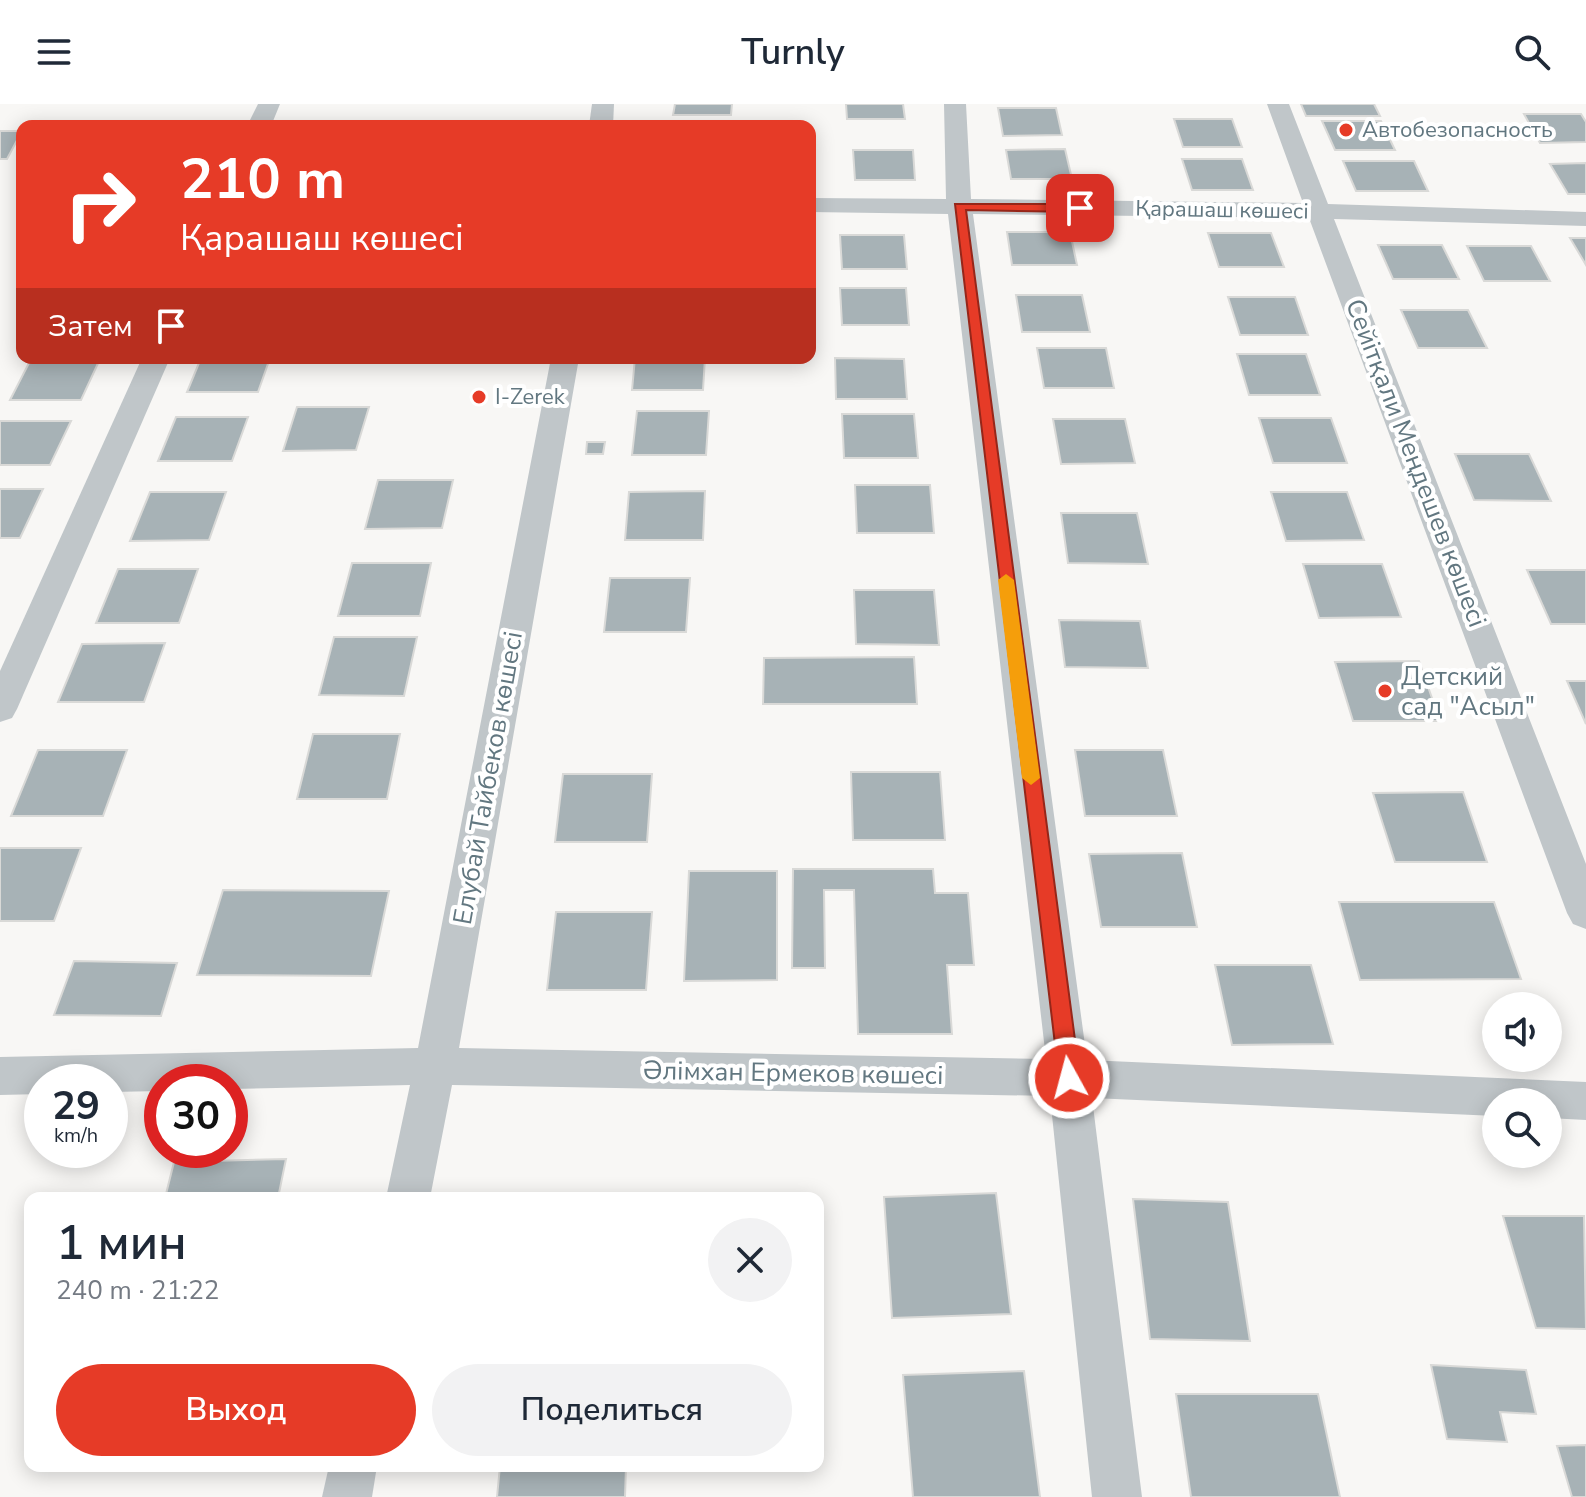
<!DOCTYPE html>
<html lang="ru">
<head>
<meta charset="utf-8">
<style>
  :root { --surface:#fff; --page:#f2f2f3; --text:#1f2937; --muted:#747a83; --accent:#e63b27 }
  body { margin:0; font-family:"Nunito Sans",sans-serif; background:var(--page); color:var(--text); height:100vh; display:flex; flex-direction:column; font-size:30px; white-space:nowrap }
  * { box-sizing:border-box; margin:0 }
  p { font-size:26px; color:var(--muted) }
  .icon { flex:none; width:44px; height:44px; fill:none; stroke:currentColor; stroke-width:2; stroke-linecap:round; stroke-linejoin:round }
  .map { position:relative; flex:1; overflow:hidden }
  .sheet { position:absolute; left:24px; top:1088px; width:800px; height:280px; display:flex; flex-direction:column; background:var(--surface); border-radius:16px; box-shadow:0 4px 20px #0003 }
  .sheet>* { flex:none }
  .hud { position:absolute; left:16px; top:16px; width:800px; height:244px; border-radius:16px; box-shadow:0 4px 20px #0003; background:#e63b27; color:#fff; overflow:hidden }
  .buttons { position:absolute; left:1482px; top:888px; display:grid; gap:16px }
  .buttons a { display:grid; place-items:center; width:80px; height:80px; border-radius:50%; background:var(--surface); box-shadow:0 4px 20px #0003; font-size:40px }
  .speed { position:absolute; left:24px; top:960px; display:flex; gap:16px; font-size:40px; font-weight:700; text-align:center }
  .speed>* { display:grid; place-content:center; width:104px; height:104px; border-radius:50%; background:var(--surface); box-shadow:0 4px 20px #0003; line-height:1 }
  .speed small { font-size:20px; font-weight:400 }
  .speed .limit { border:12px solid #d22; background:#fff; color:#111 }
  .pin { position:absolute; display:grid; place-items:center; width:68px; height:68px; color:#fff; margin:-34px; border-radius:16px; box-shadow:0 4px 12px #0006 }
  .me { position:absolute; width:88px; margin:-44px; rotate:353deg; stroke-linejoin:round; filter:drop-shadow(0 0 6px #0008) }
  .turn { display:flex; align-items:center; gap:28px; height:168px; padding:0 32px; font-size:36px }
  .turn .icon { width:104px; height:104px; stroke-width:2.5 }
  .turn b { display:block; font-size:56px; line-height:68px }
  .then { display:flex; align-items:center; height:76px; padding:0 32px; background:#0003; gap:16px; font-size:30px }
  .round { display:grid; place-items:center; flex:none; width:84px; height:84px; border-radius:42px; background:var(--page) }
  .summary { display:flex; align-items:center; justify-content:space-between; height:136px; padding:0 32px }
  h1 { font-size:48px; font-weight:600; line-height:60px }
  .primary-button { display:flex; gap:16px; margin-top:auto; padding:16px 32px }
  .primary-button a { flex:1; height:92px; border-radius:48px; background:var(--accent); color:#fff; font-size:32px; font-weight:600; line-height:92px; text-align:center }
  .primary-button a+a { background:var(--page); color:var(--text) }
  header { display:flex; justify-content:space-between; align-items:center; height:104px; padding:0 32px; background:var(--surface); font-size:36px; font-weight:600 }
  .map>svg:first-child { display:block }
  .building { fill:#a7b2b6; stroke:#d9d9d7; stroke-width:2 }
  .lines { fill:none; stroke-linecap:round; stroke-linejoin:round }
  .minor { fill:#c0c6c9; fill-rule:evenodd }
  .route { fill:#e63b27; stroke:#962619; stroke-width:2 }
  .slow { fill:#f59e0b }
  .poi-dot { fill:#e63b27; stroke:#fff; stroke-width:3 }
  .labels { text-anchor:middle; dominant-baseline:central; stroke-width:8; stroke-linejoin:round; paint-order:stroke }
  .far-poi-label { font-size:22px; fill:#627780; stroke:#fff; text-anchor:start }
  .far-street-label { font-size:22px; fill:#627780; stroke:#fff }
  .street-label { font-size:26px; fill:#627780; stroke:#fff }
  .poi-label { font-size:26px; fill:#627780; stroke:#fff; text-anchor:start }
</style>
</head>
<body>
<header><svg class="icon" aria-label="menu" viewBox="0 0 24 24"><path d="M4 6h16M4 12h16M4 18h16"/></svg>Turnly<svg class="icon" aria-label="search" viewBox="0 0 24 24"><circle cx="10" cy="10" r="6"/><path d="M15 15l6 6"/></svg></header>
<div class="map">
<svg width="1586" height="1393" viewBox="0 0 1586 1393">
  <rect width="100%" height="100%" fill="#f8f7f5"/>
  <g class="building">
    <polygon points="675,0 732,0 731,11 673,11"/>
    <polygon points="846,0 903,0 905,15 847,15"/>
    <polygon points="1301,0 1374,0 1380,12 1306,12"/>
    <polygon points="998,4 1056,4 1062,31 1003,32"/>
    <polygon points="1524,10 1581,10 1586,18 1586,38 1540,39"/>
    <polygon points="1174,15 1232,15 1242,43 1183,43"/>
    <polygon points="1322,17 1381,17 1395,46 1335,46"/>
    <polygon points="0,27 22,27 7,55 0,55"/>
    <polygon points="1065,45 1072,75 1011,75 1006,46"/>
    <polygon points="853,46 913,46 915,76 855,76"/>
    <polygon points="1182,55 1242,55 1253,86 1192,86"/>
    <polygon points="1343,57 1414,57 1428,87 1356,87"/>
    <polygon points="1586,59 1586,90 1568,90 1550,60"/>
    <polygon points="1007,128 1070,128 1077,161 1012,161"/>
    <polygon points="1208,129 1271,129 1284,163 1219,163"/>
    <polygon points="840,131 904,131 907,165 842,165"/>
    <polygon points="1570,134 1586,134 1586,161"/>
    <polygon points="1378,141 1442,141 1459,175 1393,175"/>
    <polygon points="1467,142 1531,142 1550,177 1484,177"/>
    <polygon points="840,184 906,184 909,221 842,221"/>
    <polygon points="1016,191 1082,191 1090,228 1022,228"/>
    <polygon points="1228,193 1295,193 1308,231 1240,231"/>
    <polygon points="1401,206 1468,206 1487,244 1418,244"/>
    <polygon points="1037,244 1106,244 1114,284 1044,284"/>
    <polygon points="1237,250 1306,250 1320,291 1249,291"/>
    <polygon points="201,254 270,254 258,288 187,288"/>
    <polygon points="635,254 705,254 703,286 632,286"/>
    <polygon points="835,254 904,255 907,295 836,295"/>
    <polygon points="31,255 100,255 81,296 10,296"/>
    <polygon points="297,303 369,303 356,346 283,347"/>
    <polygon points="637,307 709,307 706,351 632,351"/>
    <polygon points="842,310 914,310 918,354 844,354"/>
    <polygon points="176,313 248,313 232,357 158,357"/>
    <polygon points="1259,314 1331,314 1347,359 1273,359"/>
    <polygon points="1053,315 1125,315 1135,359 1061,360"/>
    <polygon points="0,317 71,317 50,361 0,361"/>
    <polygon points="587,338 605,338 603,350 586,350"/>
    <polygon points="1455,350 1529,350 1551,397 1474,396"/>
    <polygon points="378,376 453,376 442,424 365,425"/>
    <polygon points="855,381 930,381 934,429 857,429"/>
    <polygon points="0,385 43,385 20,434 0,434"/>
    <polygon points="705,387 703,436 625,436 629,388"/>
    <polygon points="150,388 226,388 209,436 130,437"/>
    <polygon points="1271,388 1347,388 1364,436 1286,437"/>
    <polygon points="1061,409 1137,409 1148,460 1068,459"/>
    <polygon points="352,459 431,459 420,512 338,512"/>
    <polygon points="1303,460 1382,460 1401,513 1319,514"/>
    <polygon points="118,465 198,465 179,519 96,519"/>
    <polygon points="1527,466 1586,466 1586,520 1551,520"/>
    <polygon points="610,474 690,474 686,528 604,528"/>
    <polygon points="854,486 934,486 939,541 856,540"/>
    <polygon points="1059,516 1140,517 1148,564 1065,563"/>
    <polygon points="334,533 417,533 404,592 319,591"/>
    <polygon points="165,539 144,598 58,598 82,540"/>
    <polygon points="914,553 917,600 763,600 764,554"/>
    <polygon points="1419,557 1440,617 1353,617 1335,558"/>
    <polygon points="1567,577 1586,577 1586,620"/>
    <polygon points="313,630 400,630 387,695 297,695"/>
    <polygon points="38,646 127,646 103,712 11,712"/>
    <polygon points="1075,646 1163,646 1177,712 1085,712"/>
    <polygon points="851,668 940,668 945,736 853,736"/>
    <polygon points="563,670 652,670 647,738 555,738"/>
    <polygon points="1463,688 1487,758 1395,758 1373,689"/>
    <polygon points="0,744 81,744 54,817 0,817"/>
    <polygon points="1182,749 1197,823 1101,823 1089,750"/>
    <polygon points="793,765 933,765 935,789 968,789 974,861 947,861 952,930 858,930 854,786 824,786 825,864 792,864"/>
    <polygon points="689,767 777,767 777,876 684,877"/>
    <polygon points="223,786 389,787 371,872 197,871"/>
    <polygon points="1339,798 1494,798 1521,875 1360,876"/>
    <polygon points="556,808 652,808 646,886 547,886"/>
    <polygon points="74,857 177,859 161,912 54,911"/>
    <polygon points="1215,861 1311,861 1333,940 1232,941"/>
    <polygon points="286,1055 278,1094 165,1094 174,1058"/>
    <polygon points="996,1089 1011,1210 892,1214 884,1093"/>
    <polygon points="596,1090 595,1094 486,1094 486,1092"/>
    <polygon points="1133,1095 1228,1098 1250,1237 1150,1235"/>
    <polygon points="1503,1112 1584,1112 1586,1225 1536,1224"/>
    <polygon points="1431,1261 1526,1266 1536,1310 1500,1308 1507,1338 1447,1335"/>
    <polygon points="1024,1267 1040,1393 913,1393 903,1271"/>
    <polygon points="1176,1290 1318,1290 1340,1393 1191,1393"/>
    <polygon points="1586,1341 1586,1393 1572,1393 1557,1342"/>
    <polygon points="500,1362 626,1362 625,1393 497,1393"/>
  </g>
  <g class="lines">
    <g class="minor">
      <polygon points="258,0 280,0 271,22 247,22"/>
      <polygon points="592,0 614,0 613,22 589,22"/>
      <polygon points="944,0 966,0 971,95 1303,99 1267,0 1289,0 1328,100 1586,108 1586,122 1334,115 1586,760 1586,825 1573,820 1567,809 1309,114 973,110 1087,956 1586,978 1586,1016 1548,1014 1548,998 1496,998 1496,1012 1092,994 1142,1393 1092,1393 1050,992 452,981 430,1094 386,1094 410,981 230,985 230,978 162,978 162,987 110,988 110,978 42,978 42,990 0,991 0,953 418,944 551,254 579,254 459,944 1046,955 948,110 810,108 810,94 946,95"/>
      <polygon points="142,254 170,254 17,605 12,614 0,618 0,567"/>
      <polygon points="329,1362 377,1362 372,1393 322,1393"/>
    </g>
  </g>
  <polygon class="route" points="955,100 1080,100 1086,104 1080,108 966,106 1080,974 1077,981 1069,984 1062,981 1059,974"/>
  <polygon class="slow" points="1006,470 1014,476 1040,674 1031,681 1022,674 998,476"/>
  <g class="poi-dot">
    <circle cx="1346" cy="26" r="8"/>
    <circle cx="479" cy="293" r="8"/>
    <circle cx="1385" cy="587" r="8"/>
  </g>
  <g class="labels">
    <g class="far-poi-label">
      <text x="1362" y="26">Автобезопасность</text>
      <text x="495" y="293">I-Zerek</text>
    </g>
    <g class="far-street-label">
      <text transform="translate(1222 106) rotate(1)">Қарашаш көшесі</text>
    </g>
    <g class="street-label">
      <text transform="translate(1416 359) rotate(69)">Сейітқали Меңдешев көшесі</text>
      <text transform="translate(488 674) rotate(-80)">Елубай Тайбеков көшесі</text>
      <text transform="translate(793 969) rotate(1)">Әлімхан Ермеков көшесі</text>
    </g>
    <g class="poi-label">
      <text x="1401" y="572">Детский<tspan x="1401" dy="30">сад "Асыл"</tspan></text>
    </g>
  </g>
</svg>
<div class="buttons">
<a><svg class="icon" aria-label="sound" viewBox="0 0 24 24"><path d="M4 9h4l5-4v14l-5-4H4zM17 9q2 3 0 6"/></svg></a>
<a><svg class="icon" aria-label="search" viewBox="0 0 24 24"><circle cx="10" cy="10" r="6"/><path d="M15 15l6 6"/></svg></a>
</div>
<div class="speed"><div>29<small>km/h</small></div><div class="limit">30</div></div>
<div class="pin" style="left:1080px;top:104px;background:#d93025"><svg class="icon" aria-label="arrive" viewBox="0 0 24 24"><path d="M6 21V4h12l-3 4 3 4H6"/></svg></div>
<svg class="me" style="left:1069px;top:974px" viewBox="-20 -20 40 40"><circle r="17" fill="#e63b27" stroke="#fff" stroke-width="3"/><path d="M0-11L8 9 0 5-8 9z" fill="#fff"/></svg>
<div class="hud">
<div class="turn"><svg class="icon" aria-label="right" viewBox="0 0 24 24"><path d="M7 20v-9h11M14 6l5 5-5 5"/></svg><div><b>210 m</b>Қарашаш көшесі</div></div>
<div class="then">Затем<svg class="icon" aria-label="arrive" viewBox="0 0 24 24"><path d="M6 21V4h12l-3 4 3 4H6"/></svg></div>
</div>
<section class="sheet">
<div class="summary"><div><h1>1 мин</h1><p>240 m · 21:22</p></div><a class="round"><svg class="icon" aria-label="close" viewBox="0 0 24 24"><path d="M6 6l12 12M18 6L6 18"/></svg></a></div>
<div class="primary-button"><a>Выход</a><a>Поделиться</a></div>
</section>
</div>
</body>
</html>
